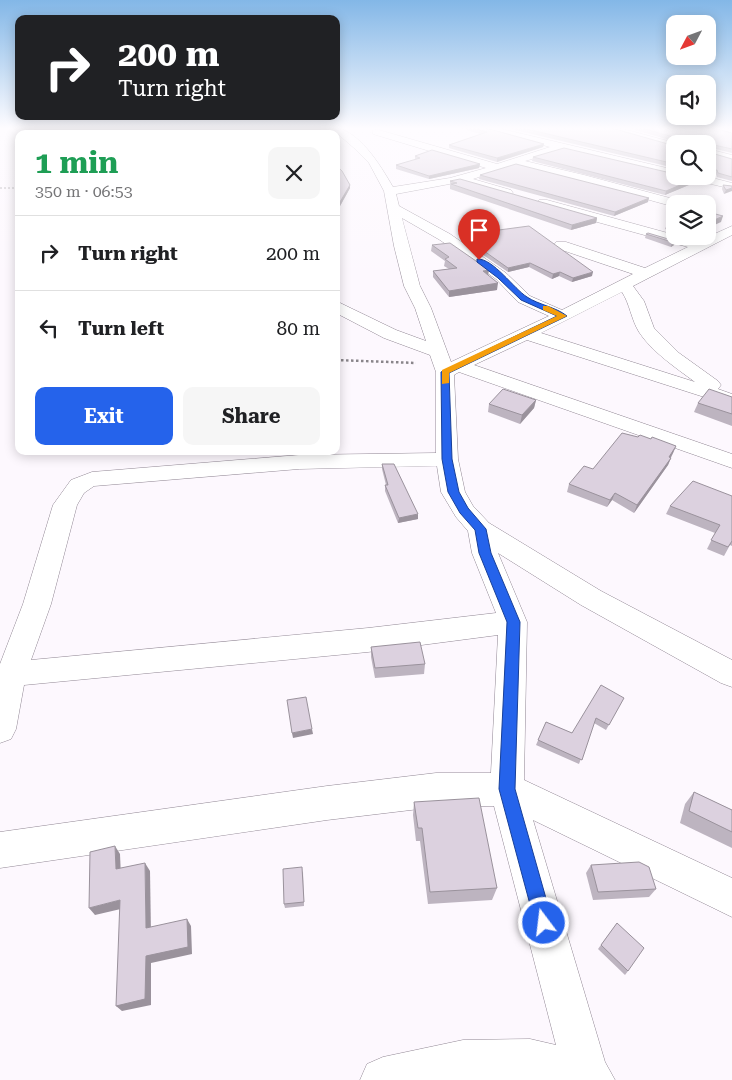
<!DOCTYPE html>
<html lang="en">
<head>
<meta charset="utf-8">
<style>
  :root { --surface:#fff; --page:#f6f6f6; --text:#202124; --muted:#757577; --line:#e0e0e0; --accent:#2563eb }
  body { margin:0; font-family:"Roboto Serif",serif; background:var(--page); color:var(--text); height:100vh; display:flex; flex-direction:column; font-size:19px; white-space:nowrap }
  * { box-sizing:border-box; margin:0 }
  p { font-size:16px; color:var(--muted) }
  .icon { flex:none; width:28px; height:28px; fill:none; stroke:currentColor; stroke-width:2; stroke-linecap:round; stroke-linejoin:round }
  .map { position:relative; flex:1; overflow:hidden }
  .panel { position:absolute; left:15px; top:130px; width:325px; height:325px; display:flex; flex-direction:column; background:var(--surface); border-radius:10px; box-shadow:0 2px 12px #0003 }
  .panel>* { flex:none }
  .hud { position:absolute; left:15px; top:15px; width:325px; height:105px; border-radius:10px; box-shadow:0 2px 12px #0003; background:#202124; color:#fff; overflow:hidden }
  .needle { width:32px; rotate:229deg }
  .fabs { position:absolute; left:666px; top:15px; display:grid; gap:10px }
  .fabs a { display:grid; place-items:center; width:50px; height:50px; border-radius:10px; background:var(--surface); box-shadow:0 2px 12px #0003; font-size:25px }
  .pin { position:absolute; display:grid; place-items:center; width:42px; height:42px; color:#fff; margin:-51px -21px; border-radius:50% 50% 50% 0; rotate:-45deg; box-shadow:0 0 5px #0007 }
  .pin .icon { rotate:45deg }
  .me { position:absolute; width:55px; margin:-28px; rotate:345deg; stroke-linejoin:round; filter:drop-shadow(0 0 4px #0008) }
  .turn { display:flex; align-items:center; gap:18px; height:105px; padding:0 20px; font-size:22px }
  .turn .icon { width:65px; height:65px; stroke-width:2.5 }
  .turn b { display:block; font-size:35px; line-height:42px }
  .round { display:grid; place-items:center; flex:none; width:52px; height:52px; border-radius:10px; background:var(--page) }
  .headline { display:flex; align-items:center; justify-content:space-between; height:85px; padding:0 20px }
  h1 { font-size:30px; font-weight:700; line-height:38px; color:#1e9e55 }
  .button { display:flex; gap:10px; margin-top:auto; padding:10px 20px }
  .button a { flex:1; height:58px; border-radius:10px; background:var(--accent); color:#fff; font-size:20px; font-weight:700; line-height:58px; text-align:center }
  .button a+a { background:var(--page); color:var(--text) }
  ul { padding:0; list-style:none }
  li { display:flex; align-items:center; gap:15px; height:75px; padding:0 20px; border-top:1px solid var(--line) }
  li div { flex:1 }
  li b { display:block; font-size:19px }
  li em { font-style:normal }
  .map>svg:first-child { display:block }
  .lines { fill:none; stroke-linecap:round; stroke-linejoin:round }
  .minor-casing { stroke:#918794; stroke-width:1 }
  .path-far1 { stroke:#89858a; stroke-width:1; stroke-dasharray:2 2; stroke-linecap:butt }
  .path { stroke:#89858a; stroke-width:2.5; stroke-dasharray:2.5 2.5; stroke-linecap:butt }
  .minor { fill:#fff; fill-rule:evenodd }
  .wall { fill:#bdb4c0 }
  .shaded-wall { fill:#9a929c }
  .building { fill:#dcd1df; stroke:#9a929c }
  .route { fill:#2563eb; stroke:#184099 }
  .slow { fill:#f59e0b }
</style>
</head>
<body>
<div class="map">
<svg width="732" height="1080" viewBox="0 0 732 1080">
  <rect width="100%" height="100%" fill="#fdf8fe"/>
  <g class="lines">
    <g class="minor-casing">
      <g id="minor">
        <path d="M330,127C358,127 380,165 393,187L450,178L486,168L373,134V130H379L497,164L550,147L475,127H493L675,170V176L563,150L525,161L584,175L681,201L683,204H675V207L577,180L515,165L473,179L511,190L513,193L511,196L507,197L460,182L396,194L399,206L450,234L506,273L530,296L562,310L633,274L556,248L554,245L556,242H566L645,268L688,247L539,206L537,203L539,200H547L675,235V236L699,241L732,226V235L633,286L644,301L654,328L679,353L718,381L721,385L718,389L732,394V406L527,340L474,365L732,454V468L459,372L454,375L458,459L465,492L473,506L489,523L601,591L732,660V687L721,683L581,605L498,553L527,622L524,780L732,878V917L533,820L605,1062L615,1080H360L367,1064L383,1057L463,1040L530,1039L556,1045L494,806L436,807L327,820L0,868V832L327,786L436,773H491L498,635L368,652L24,685L16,729L11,739L0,743V664L23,604L53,505L71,480L92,472L299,455L436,453V372L430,355L384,338L336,313V301L396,330L426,341L415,308L404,286L394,246L384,191L369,163L354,148ZM402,218L440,240L496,279L518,302L549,316L451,362L431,308L420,286ZM622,292C630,304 631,319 639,332C651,351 676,368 695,382L541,333ZM437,466L441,492L456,517L468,531L472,553L496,613L368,628L31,660L51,604L77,505L84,493L94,486L299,469Z"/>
        <polygon points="599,127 616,127 679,144 675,144 675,148"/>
        <polygon points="707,127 732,129 732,135 708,129"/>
        <polygon points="708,149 732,155 732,161 708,155"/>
        <polygon points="685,176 705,176 732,183 732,189 686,178"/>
      </g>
    </g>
    <polyline class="path-far1" points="0,188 19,188"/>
    <polyline class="path" points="336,360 416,363"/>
    <use href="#minor" class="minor"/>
  </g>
  <g class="wall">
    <polygon points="456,127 483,127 544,144 543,147 497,162 449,148 449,145 481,134"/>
    <polygon points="503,127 608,127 675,146 675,168"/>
    <polygon points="625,127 709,127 732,133 732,153 708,147 708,148 680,143"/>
    <polygon points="708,150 708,152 732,159 732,181 717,177 716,174 708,174"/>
    <polygon points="415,156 480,164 479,168 429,179 396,169 396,165 416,160 415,159"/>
    <polygon points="533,157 696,182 665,195 532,161"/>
    <polygon points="336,165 350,185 350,188 340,206 336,205"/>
    <polygon points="480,175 648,202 614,216 479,179"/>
    <polygon points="450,181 597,218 596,223 571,230 450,189"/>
    <polygon points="723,185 732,186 724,194 722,189"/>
    <polygon points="675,220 675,232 665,229 667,224"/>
    <polygon points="484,232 592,276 572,282 559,276 552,279 529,267 508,272 470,246 470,241 487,239 483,236"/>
    <polygon points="646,234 675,241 674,245 671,247 645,238"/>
    <polygon points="432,245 488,275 497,290 449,297 433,277 433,271 449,269 444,266 445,261 431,251"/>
    <polygon points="732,397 732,426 694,412 698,403"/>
    <polygon points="536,400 534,408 520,424 488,412 489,404"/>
    <polygon points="638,437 651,439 676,446 668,465 634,513 612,500 607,507 567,492 569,484 593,469"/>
    <polygon points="382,464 418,519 398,523 385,491 385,485 386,485 382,469"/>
    <polygon points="732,496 732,546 730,545 724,556 707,549 715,533 666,514 670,506"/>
    <polygon points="371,647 425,664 424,674 375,678 371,657"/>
    <polygon points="621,703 606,730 594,723 579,764 536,745 546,722 572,733"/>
    <polygon points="694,792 732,810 732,848 680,823 685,804"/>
    <polygon points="414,802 497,888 492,900 428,904 420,841 416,841 413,815"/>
    <polygon points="591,865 656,889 649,897 593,900 586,873"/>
    <polygon points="303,871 304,906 285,908 284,904"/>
    <polygon points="617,923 628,971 625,975 598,949"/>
  </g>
  <g class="shaded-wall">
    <polygon points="544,144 543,147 497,162 497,158"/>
    <polygon points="480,164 479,168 429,179 429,176"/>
    <polygon points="697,178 696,182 665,195 666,191"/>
    <polygon points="350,185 350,188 340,206 340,202"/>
    <polygon points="732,188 732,191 724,194 726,190"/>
    <polygon points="649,198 648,202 614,216 615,212"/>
    <polygon points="723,216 721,222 708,228 708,223"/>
    <polygon points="597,218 596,223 571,230 572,225"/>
    <polygon points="675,241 674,245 671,247 672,242"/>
    <polygon points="530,263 529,267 508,272 508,268"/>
    <polygon points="489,270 488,276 483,271"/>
    <polygon points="560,272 559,276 552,279 553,274"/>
    <polygon points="593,272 592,276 572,282 573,278"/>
    <polygon points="498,283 497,290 449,297 449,291"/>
    <polygon points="536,400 534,408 520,424 522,415"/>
    <polygon points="676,446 673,453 669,460 671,458 668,465 634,513 637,505"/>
    <polygon points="615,493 612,500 607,507 610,500"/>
    <polygon points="418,514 418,519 398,523 399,518"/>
    <polygon points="312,729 313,734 293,738 292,733"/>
    <polygon points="115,846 120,854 121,877 116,869"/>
    <polygon points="145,863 150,871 151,935 146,928"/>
    <polygon points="120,900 125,908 95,915 89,908"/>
    <polygon points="187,919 191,926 192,954 151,963 151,1005 122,1011 116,1006 146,956"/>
  </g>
  <g class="building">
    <polygon points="469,127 482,127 544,144 497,158 449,145 487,132"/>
    <polygon points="518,127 608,127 675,146 675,164"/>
    <polygon points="638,127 709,127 732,133 732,149 710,144 708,145 708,144 678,144 682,141 680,139"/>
    <polygon points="564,148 675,174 675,176 688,176 697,178 666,191 533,157"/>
    <polygon points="432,150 480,164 429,176 396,165 420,158 415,156"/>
    <polygon points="708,150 708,152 732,159 732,177 718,173 717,170 708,171"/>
    <polygon points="516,164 649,198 615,212 480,175"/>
    <polygon points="336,165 342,171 350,185 340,202 336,202"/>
    <polygon points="460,179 597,218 572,225 451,184 457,183 450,181"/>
    <polygon points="723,185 732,186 732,188 726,190"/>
    <polygon points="708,205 708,212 723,216 708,223"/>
    <polygon points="675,220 675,226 667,224"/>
    <polygon points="529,226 593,272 573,278 560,272 553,274 530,263 508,268 470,241 492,238 484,232"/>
    <polygon points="648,233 675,241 672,242 646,234"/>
    <polygon points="450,243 489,270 483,271 498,283 449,291 433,271 457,268 445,259 449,257 432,245"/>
    <polygon points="503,389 536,400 522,415 489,404"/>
    <polygon points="709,389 732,397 732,414 698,403"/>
    <polygon points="622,433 638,437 640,435 651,439 652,437 676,446 669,457 671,458 637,505 615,493 610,500 569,484 584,466 593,469"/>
    <polygon points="382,464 394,464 418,514 399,518 385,485 388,485"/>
    <polygon points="693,481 732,496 732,541 728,547 711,540 720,525 670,506"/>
    <polygon points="420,642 425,664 375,668 371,647"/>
    <polygon points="601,685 624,698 609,725 596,718 582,760 538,740 546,722 572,733"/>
    <polygon points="306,697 312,729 292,733 287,700"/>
    <polygon points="694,792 732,810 732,832 689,811"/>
    <polygon points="479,798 497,888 430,892 422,828 418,828 414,802"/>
    <polygon points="115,846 116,869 145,863 146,928 187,919 188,947 146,956 145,999 116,1006 120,900 89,908 90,852"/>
    <polygon points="639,862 649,867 656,889 598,892 591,865"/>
    <polygon points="302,867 304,902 284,904 283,869"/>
    <polygon points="617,923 644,948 628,971 601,945"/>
  </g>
  <linearGradient id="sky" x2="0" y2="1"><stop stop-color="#83b7e7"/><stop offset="0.46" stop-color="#fefcff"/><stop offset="1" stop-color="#fefcff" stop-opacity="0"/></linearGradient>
  <rect width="732" height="279" fill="url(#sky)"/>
  <path class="route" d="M477,259C493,258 514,289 527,297C539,305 556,307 567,316L449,373L452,459L459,492L468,508L486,529L491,553L520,622L515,789L553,923L551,930L544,932L538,930L535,923L499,789L507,622L479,553L475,530L460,513L448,492L442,459L441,372L557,316L521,300L498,278L477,262Z"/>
  <polygon class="slow" points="543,306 548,306 567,316 449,373 449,383 442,384 442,370 557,316 543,310"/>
</svg>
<div class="fabs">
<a><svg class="needle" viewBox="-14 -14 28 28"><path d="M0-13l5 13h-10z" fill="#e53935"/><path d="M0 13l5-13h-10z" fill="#757577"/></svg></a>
<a><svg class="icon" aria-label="sound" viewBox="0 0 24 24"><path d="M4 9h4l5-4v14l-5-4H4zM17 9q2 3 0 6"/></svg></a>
<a><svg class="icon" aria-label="search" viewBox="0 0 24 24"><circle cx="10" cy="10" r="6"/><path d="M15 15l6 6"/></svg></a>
<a><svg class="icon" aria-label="layers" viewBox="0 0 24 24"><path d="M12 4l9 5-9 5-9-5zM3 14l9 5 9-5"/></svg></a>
</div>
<div class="pin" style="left:479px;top:260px;background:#d93025"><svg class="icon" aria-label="arrive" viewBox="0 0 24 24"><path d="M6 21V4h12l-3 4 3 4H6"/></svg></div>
<svg class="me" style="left:544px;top:923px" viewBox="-20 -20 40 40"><circle r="17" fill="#2563eb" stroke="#fff" stroke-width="3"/><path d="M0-11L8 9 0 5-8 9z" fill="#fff"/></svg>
<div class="hud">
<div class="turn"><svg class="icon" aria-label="right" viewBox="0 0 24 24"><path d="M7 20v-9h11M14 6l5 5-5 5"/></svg><div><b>200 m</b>Turn right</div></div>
</div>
<section class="panel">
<div class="headline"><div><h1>1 min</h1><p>350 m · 06:53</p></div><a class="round"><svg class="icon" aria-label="close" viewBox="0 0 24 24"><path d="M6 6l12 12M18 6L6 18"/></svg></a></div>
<ul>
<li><svg class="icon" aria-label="right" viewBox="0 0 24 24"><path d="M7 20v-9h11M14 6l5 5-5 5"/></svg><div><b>Turn right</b></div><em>200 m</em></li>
<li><svg class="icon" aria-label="left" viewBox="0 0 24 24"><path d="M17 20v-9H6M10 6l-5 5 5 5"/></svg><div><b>Turn left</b></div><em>80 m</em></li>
</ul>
<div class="button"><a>Exit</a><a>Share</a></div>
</section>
</div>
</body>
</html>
